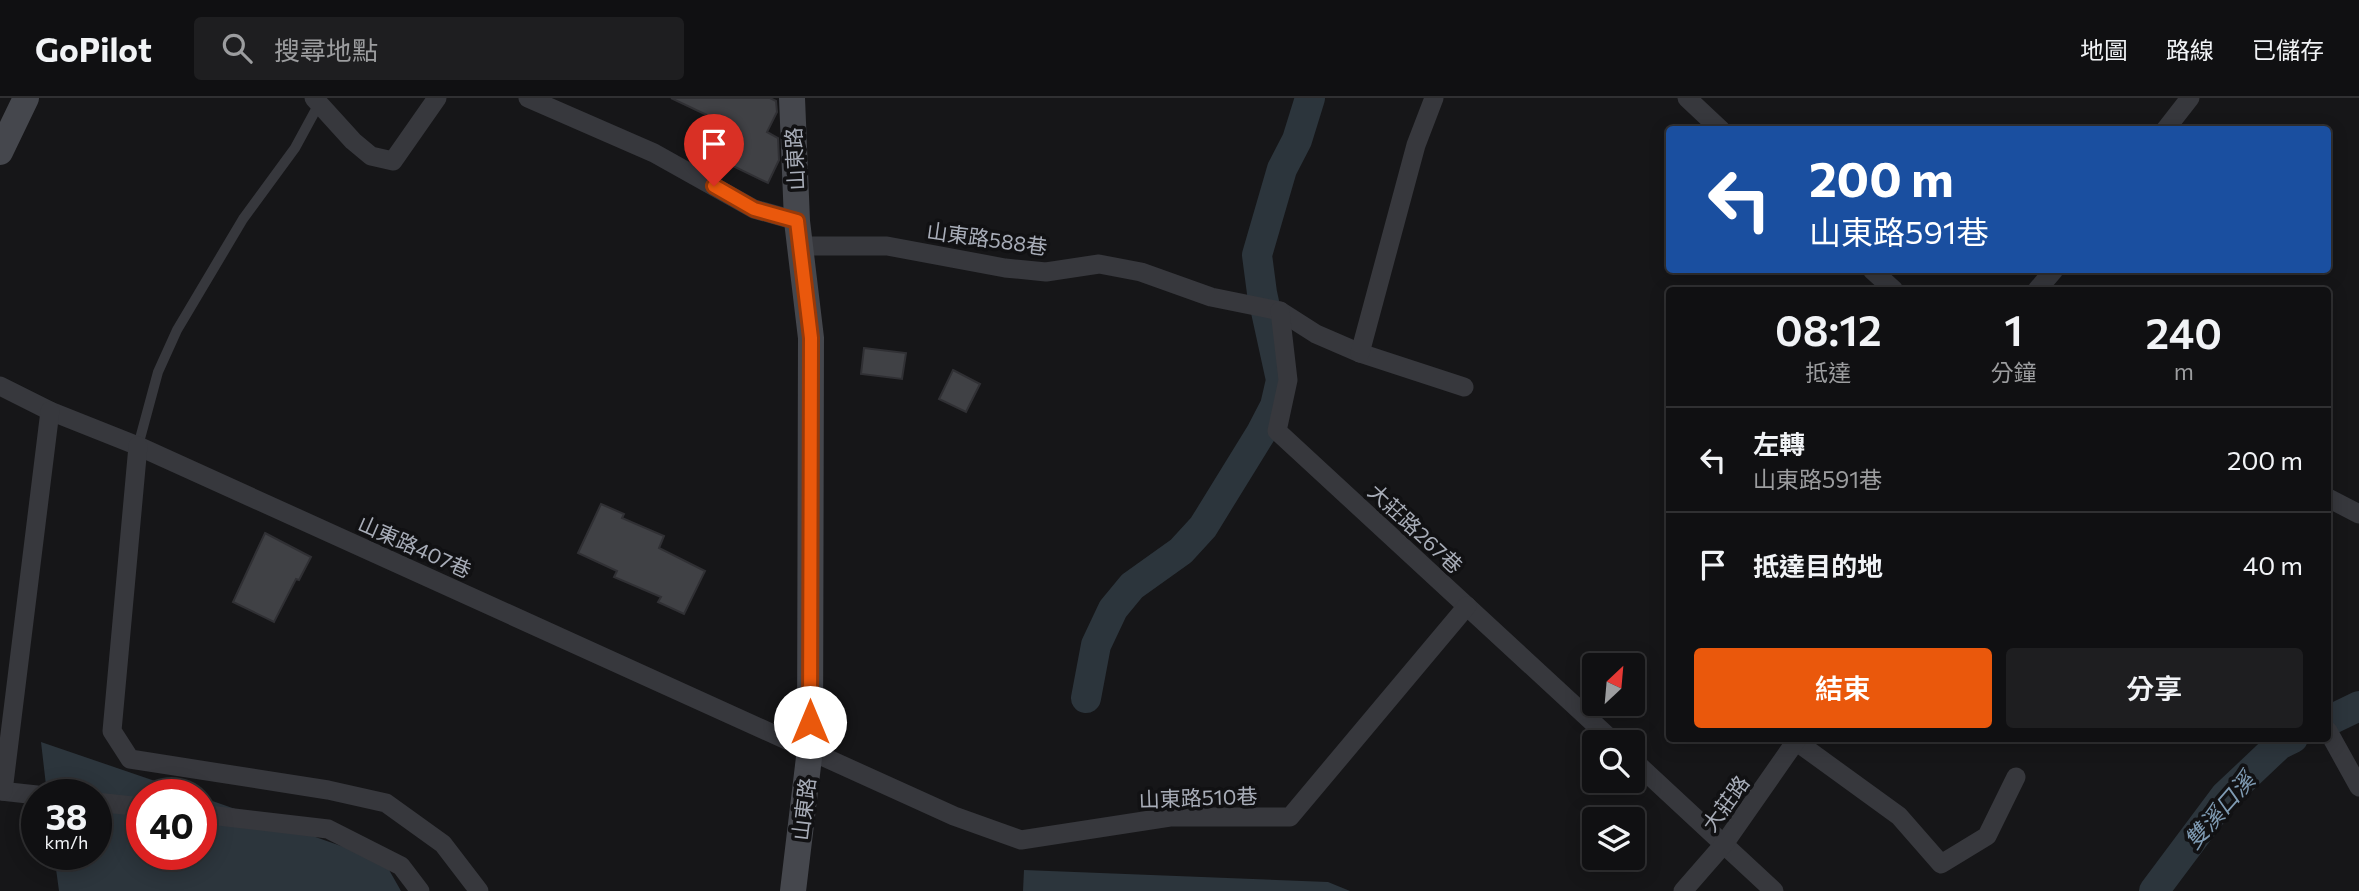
<!DOCTYPE html>
<html lang="zh-TW">
<head>
<meta charset="utf-8">
<style>
  :root { --surface:#101012; --page:#1e1e20; --text:#f1f3f6; --muted:#9c9d9f; --line:#303032; --accent:#ea580c }
  body { margin:0; font-family:Commissioner,"Noto Sans TC",sans-serif; background:var(--page); color:var(--text); height:100vh; display:flex; flex-direction:column; font-size:26px; white-space:nowrap }
  * { box-sizing:border-box; margin:0 }
  p { font-size:23px; color:var(--muted) }
  .icon { flex:none; width:38px; height:38px; fill:none; stroke:currentColor; stroke-width:2; stroke-linecap:round; stroke-linejoin:round }
  .map { position:relative; flex:1; overflow:hidden }
  .sheet { position:absolute; left:1666px; top:189px; width:665px; height:455px; display:flex; flex-direction:column; background:var(--surface); border-radius:7px; box-shadow:0 4px 18px #0003,0 0 0 2px var(--line) }
  .sheet>* { flex:none }
  .banner { position:absolute; left:1666px; top:28px; width:665px; height:147px; border-radius:7px; box-shadow:0 4px 18px #0003,0 0 0 2px var(--line); background:#1a4fa0; color:#fff; overflow:hidden }
  .needle { width:46px; rotate:26deg }
  .fabs { position:absolute; left:1582px; top:555px; display:grid; gap:14px }
  .fabs a { display:grid; place-items:center; width:63px; height:63px; border-radius:7px; background:var(--surface); box-shadow:0 4px 18px #0003,0 0 0 2px var(--line); font-size:35px }
  .speed { position:absolute; left:21px; top:681px; display:flex; gap:14px; font-size:35px; font-weight:700; text-align:center }
  .speed>* { display:grid; place-content:center; width:91px; height:91px; border-radius:50%; background:var(--surface); box-shadow:0 4px 18px #0003,0 0 0 2px var(--line); line-height:1 }
  .speed small { font-size:18px; font-weight:400 }
  .speed .limit { border:10px solid #d22; background:#fff; color:#111 }
  .pin { position:absolute; display:grid; place-items:center; width:60px; height:60px; color:#fff; margin:-72px -30px; border-radius:50% 50% 50% 0; rotate:-45deg; box-shadow:0 0 7px #0007 }
  .pin .icon { rotate:45deg }
  .me { position:absolute; width:77px; margin:-38px; rotate:0deg; stroke-linejoin:round; filter:drop-shadow(0 0 5px #0008) }
  .turn { display:flex; align-items:center; gap:24px; height:147px; padding:0 28px; font-size:32px }
  .turn .icon { width:91px; height:91px; stroke-width:2.5 }
  .turn b { display:block; font-size:49px; line-height:60px }
  .eta { display:flex; justify-content:space-evenly; align-items:center; height:119px; text-align:center }
  .eta b { font-size:42px; font-weight:600; line-height:49px }
  .cta { display:flex; gap:14px; margin-top:auto; padding:14px 28px }
  .cta a { flex:1; height:80px; border-radius:7px; background:var(--accent); color:#fff; font-size:28px; font-weight:600; line-height:80px; text-align:center }
  .cta a+a { background:var(--page); color:var(--text) }
  ul { padding:0; list-style:none }
  li { display:flex; align-items:center; gap:21px; height:105px; padding:0 28px; border-top:2px solid var(--line) }
  li div { flex:1 }
  li b { display:block; font-size:26px }
  li em { font-style:normal }
  header { display:flex; align-items:center; gap:42px; box-sizing:border-box; height:98px; padding:0 35px; background:var(--surface); border-bottom:2px solid var(--line) }
  header strong { font-size:33px }
  nav { display:flex; gap:38px; margin-inline-start:auto; font-size:24px }
  .search { width:490px; height:63px; background:var(--page); display:flex; align-items:center; gap:18px; box-sizing:border-box; padding:0 24px; border-radius:7px; color:var(--muted); font-size:26px }
  .map>svg:first-child { display:block }
  .water { fill:#2c353c }
  .lines { fill:none; stroke-linecap:round; stroke-linejoin:round }
  .river { stroke:#2c353c; stroke-width:30 }
  .building { fill:#404145; stroke:#303034; stroke-width:2 }
  .lane { stroke:#37383d; stroke-width:10 }
  .street { stroke:#37383d; stroke-width:19 }
  .secondary { stroke:#45474d; stroke-width:26 }
  .route-casing { stroke:#983908; stroke-width:18 }
  .route { stroke:#ea580c; stroke-width:12 }
  .labels { text-anchor:middle; dominant-baseline:central; stroke-width:7; stroke-linejoin:round; paint-order:stroke }
  .street-label { font-size:21px; fill:#a8adb8; stroke:#111113 }
  .water-label { font-size:23px; font-style:italic; fill:#7f9bb3; stroke:#111113 }
</style>
</head>
<body>
<header>
<strong>GoPilot</strong>
<div class="search"><svg class="icon" aria-label="search" viewBox="0 0 24 24"><circle cx="10" cy="10" r="6"/><path d="M15 15l6 6"/></svg>搜尋地點</div>
<nav><a>地圖</a><a>路線</a><a>已儲存</a></nav>
</header>
<div class="map">
<svg width="2359" height="793" viewBox="0 0 2359 793">
  <rect width="100%" height="100%" fill="#161618"/>
  <g class="water">
    <polygon points="41,644 193,696 142,696 142,756 201,756 201,699 384,763 401,793 59,793 54,756 96,756 96,696 47,696"/>
    <polygon points="1024,772 1328,784 1350,793 1023,793"/>
  </g>
  <g class="lines">
    <g class="river">
      <polyline points="1086,600 1096,547 1113,511 1132,488 1181,453 1203,429 1261,335 1275,308 1281,282 1262,195 1257,157 1282,71 1297,42 1310,0"/>
      <polyline points="2328,623 2359,608"/>
      <polyline points="2154,793 2225,698 2279,647 2293,640"/>
    </g>
  </g>
  <g class="building">
    <polygon points="671,0 770,0 776,3 777,14 767,34 778,40 779,62 768,85 696,50 711,19"/>
    <polygon points="864,250 906,255 902,281 861,276"/>
    <polygon points="953,272 980,286 966,314 939,301"/>
    <polygon points="601,406 624,416 622,420 664,438 659,450 705,473 684,516 658,504 661,499 614,479 617,473 578,455"/>
    <polygon points="265,435 311,459 299,482 296,481 274,524 233,504"/>
  </g>
  <g class="lines">
    <polyline class="lane" points="138,348 158,274 177,232 243,121 295,50 320,4"/>
    <g class="street">
      <polyline points="314,0 353,43 371,58 393,63 437,0"/>
      <polyline points="528,0 654,55 754,111 797,123"/>
      <polyline points="1687,0 1721,32"/>
      <polyline points="2165,32 2190,0"/>
      <polyline points="800,148 887,148 1005,170 1046,174 1099,166 1141,174 1211,199 1280,213 1316,236 1360,255 1464,289"/>
      <polyline points="1872,172 1894,192"/>
      <polyline points="2037,192 2054,172"/>
      <polyline points="1280,213 1288,282 1277,333 1614,644"/>
      <polyline points="1360,255 1416,47 1434,0"/>
      <polyline points="0,288 50,313 138,348 954,718 1021,742 1170,719 1290,719 1467,508"/>
      <polyline points="138,348 112,633 130,661 328,692 386,705 443,746 479,793"/>
      <polyline points="2328,400 2359,416"/>
      <polyline points="2328,633 2359,689"/>
      <polyline points="1797,644 1899,718 1941,766 1987,738 2016,679"/>
      <polyline points="1633,662 1774,793"/>
      <polyline points="0,693 37,697"/>
      <polyline points="3,693 50,313"/>
      <polyline points="96,704 142,709"/>
      <polyline points="201,716 328,731 401,768 420,793"/>
      <polyline points="1683,793 1724,746 1798,640"/>
    </g>
    <g class="secondary">
      <polyline points="792,0 797,123 811,240 810,651 793,793"/>
      <polyline points="0,54 26,0"/>
    </g>
  </g>
  <g class="lines">
    <g class="route-casing">
      <polyline id="route" points="714,88 754,111 797,123 811,240 810,624"/>
    </g>
    <use href="#route" class="route"/>
  </g>
  <g class="labels">
    <g class="street-label">
      <text transform="translate(794 61) rotate(-93)">山東路</text>
      <text transform="translate(987 140) rotate(8)">山東路588巷</text>
      <text transform="translate(1416 430) rotate(43)">大莊路267巷</text>
      <text transform="translate(415 448) rotate(24)">山東路407巷</text>
      <text transform="translate(1198 699) rotate(-2)">山東路510巷</text>
      <text transform="translate(1725 705) rotate(-54)">大莊路</text>
      <text transform="translate(803 711) rotate(-83)">山東路</text>
    </g>
    <g class="water-label">
      <text transform="translate(2219 712) rotate(-49)">雙溪口溪</text>
    </g>
  </g>
</svg>
<div class="fabs">
<a><svg class="needle" viewBox="-14 -14 28 28"><path d="M0-13l5 13h-10z" fill="#e53935"/><path d="M0 13l5-13h-10z" fill="#9c9d9f"/></svg></a>
<a><svg class="icon" aria-label="search" viewBox="0 0 24 24"><circle cx="10" cy="10" r="6"/><path d="M15 15l6 6"/></svg></a>
<a><svg class="icon" aria-label="layers" viewBox="0 0 24 24"><path d="M12 4l9 5-9 5-9-5zM3 14l9 5 9-5"/></svg></a>
</div>
<div class="speed"><div>38<small>km/h</small></div><div class="limit">40</div></div>
<div class="pin" style="left:714px;top:88px;background:#d93025"><svg class="icon" aria-label="arrive" viewBox="0 0 24 24"><path d="M6 21V4h12l-3 4 3 4H6"/></svg></div>
<svg class="me" style="left:810px;top:624px" viewBox="-20 -20 40 40"><circle r="19" fill="#fff"/><path d="M0-13L10 11 0 6-10 11z" fill="#ea580c"/></svg>
<div class="banner">
<div class="turn"><svg class="icon" aria-label="left" viewBox="0 0 24 24"><path d="M17 20v-9H6M10 6l-5 5 5 5"/></svg><div><b>200 m</b>山東路591巷</div></div>
</div>
<section class="sheet">
<div class="eta">
<div><b>08:12</b><p>抵達</p></div>
<div><b>1</b><p>分鐘</p></div>
<div><b>240</b><p>m</p></div>
</div>
<ul>
<li><svg class="icon" aria-label="left" viewBox="0 0 24 24"><path d="M17 20v-9H6M10 6l-5 5 5 5"/></svg><div><b>左轉</b><p>山東路591巷</p></div><em>200 m</em></li>
<li><svg class="icon" aria-label="arrive" viewBox="0 0 24 24"><path d="M6 21V4h12l-3 4 3 4H6"/></svg><div><b>抵達目的地</b></div><em>40 m</em></li>
</ul>
<div class="cta"><a>結束</a><a>分享</a></div>
</section>
</div>
</body>
</html>
